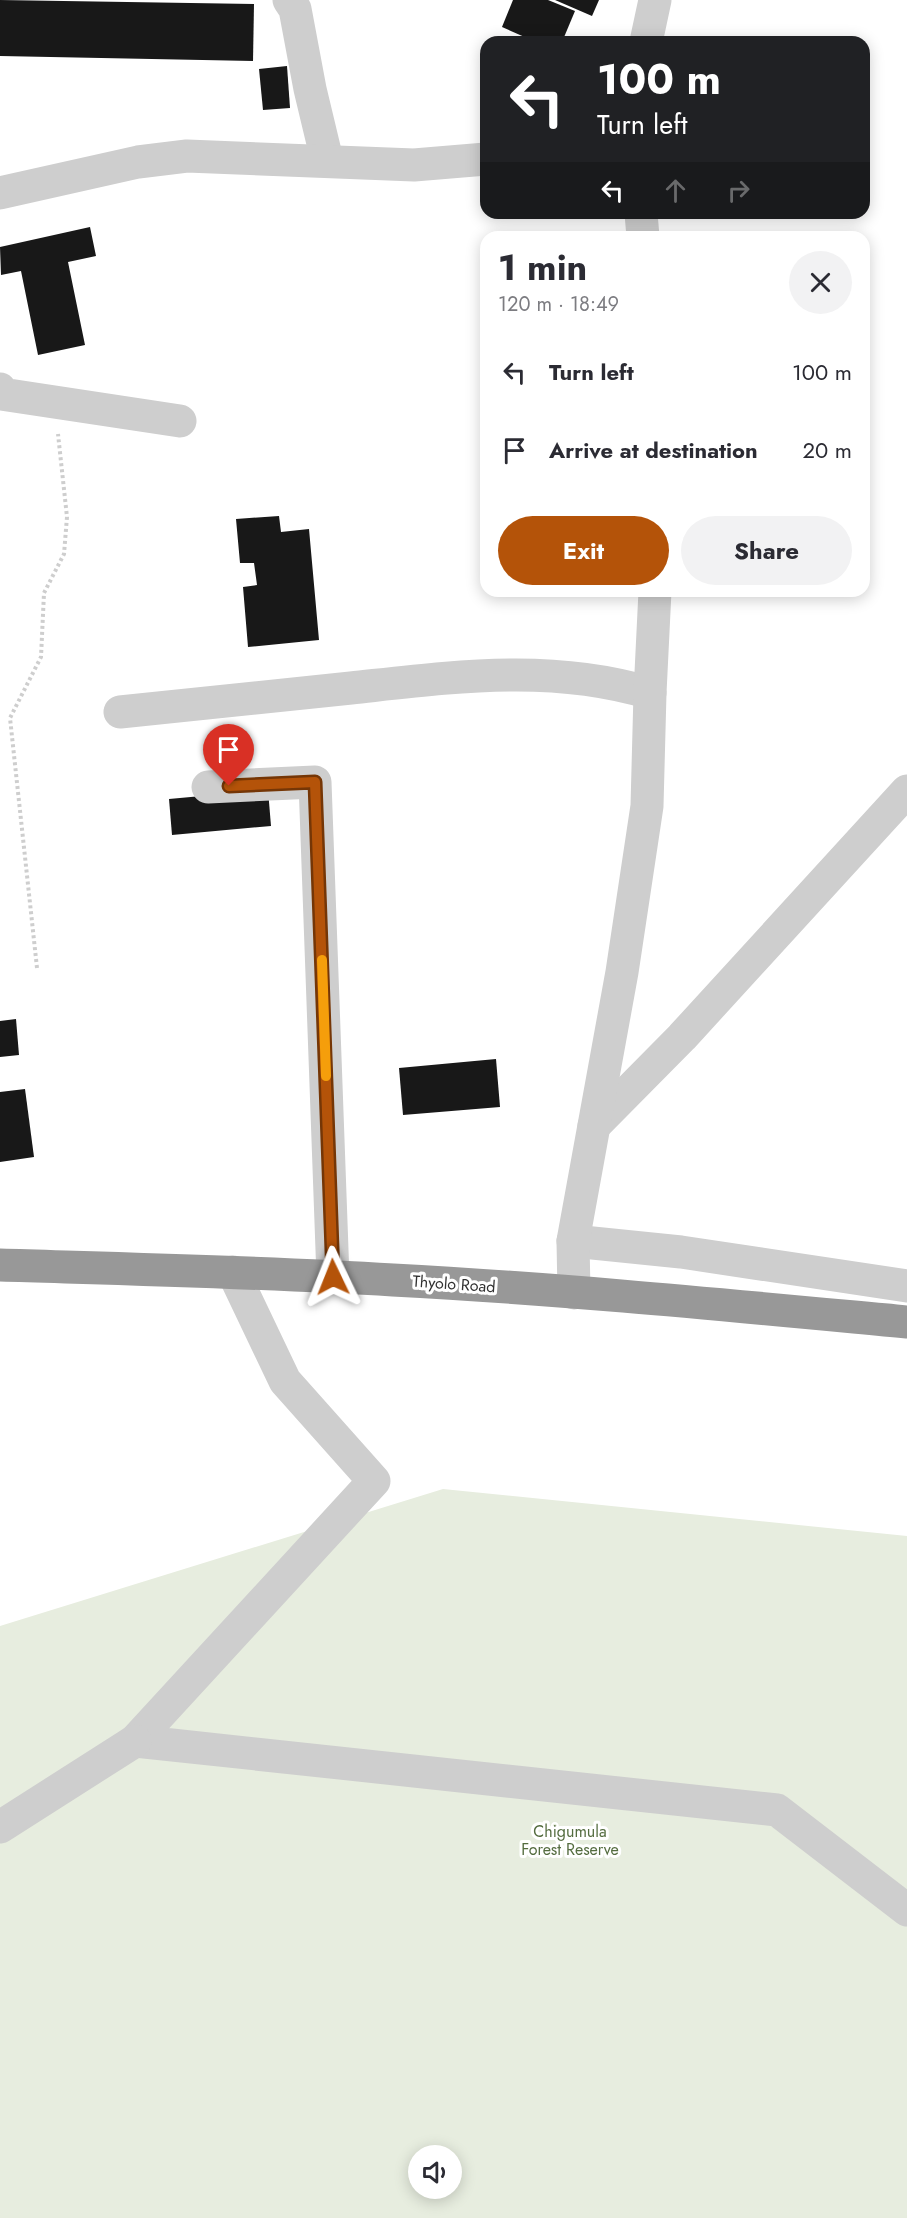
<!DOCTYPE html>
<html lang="en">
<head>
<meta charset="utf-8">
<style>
  :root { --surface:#fff; --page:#f2f2f3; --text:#2b2b33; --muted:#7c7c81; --accent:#b45309 }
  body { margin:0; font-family:Jost,sans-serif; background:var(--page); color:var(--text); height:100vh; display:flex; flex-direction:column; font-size:22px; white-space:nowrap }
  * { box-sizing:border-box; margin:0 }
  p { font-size:20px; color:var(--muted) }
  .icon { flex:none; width:33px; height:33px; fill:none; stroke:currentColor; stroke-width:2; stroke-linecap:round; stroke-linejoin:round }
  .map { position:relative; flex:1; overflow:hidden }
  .details { position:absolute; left:480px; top:231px; width:390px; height:366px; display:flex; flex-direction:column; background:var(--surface); border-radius:18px; box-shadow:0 3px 15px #0003 }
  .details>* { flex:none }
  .top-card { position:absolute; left:480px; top:36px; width:390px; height:183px; border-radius:18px; box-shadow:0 3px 15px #0003; background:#202124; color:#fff; overflow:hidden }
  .controls { position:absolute; left:408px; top:2145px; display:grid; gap:12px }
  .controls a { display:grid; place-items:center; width:54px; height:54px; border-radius:50%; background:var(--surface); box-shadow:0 3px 15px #0003; font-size:30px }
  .pin { position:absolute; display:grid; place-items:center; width:51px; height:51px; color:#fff; margin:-62px -26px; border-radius:50% 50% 50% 0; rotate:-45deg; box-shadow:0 0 6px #0007 }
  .pin .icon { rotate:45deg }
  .me { position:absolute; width:66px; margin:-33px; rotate:358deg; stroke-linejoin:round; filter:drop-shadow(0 0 4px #0008) }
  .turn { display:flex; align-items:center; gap:21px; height:126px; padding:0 18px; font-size:27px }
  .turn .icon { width:78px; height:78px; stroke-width:2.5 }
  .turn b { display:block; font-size:42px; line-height:51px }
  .lanes { display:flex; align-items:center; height:57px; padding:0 18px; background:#0003; justify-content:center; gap:30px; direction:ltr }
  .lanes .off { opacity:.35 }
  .round { display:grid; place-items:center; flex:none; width:63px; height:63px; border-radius:32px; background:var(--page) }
  .headline { display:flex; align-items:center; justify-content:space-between; height:102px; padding:0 18px }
  h1 { font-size:36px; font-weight:700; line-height:45px }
  .cta { display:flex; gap:12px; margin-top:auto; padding:12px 18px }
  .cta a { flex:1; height:69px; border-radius:36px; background:var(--accent); color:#fff; font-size:24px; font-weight:700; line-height:69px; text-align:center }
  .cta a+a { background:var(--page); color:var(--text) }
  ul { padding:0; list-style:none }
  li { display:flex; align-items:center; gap:18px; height:78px; padding:0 18px }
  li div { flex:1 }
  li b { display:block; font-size:22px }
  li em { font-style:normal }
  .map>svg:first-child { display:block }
  .green { fill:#e7eddf; fill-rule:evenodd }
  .building { fill:#181818 }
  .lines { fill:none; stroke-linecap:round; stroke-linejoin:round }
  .path { stroke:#cecece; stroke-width:4; stroke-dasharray:3 3; stroke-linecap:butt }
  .minor { stroke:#cecece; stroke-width:33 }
  .highway { stroke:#989898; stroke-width:33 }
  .route-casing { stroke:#753606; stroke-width:15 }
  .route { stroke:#b45309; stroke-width:10 }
  .slow { stroke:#f59e0b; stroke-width:10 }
  .labels { text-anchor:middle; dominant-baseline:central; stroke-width:6; stroke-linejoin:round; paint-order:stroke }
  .street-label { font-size:16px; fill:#313131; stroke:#fff }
  .park-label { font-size:16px; fill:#546c3f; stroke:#fff }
</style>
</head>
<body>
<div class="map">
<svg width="907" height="2218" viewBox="0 0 907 2218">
  <rect width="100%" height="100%" fill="#fff"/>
  <path class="green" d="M443,1489L907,1536V2218H0V1626ZM418,2156H452V2188H418Z"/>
  <g class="building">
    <polygon points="0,0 254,4 253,61 0,56"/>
    <polygon points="513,0 548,0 575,11 562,42 536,42 502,27"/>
    <polygon points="555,0 599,0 592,16"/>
    <polygon points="287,66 290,108 263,110 259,69"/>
    <polygon points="90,227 96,256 68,262 85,345 38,355 21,271 1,275 0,247"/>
    <polygon points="279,516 281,532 309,529 319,640 248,647 243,587 257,585 254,563 240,563 236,519"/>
    <polygon points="268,790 271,826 172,835 169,799"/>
    <polygon points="16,1019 19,1055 0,1057 0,1021"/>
    <polygon points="496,1059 500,1107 403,1115 399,1068"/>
    <polygon points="25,1089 34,1157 0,1162 0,1092"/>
  </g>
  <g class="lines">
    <polyline class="path" points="37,968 10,718 41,657 44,593 64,554 67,517 58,434"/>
    <g class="minor">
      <polyline points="289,0 295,9 310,89 327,160"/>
      <polyline points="646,42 655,0"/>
      <polyline points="0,193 138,162 187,156 414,165 486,159"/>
      <polyline points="641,213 643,237"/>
      <polyline points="0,389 2,394 180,421"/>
      <path d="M120,712C197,704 274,696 351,688C453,677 550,663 650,693"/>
      <polyline points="208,787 315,782 333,1277"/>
      <polyline points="594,1126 682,1037 907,791"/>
      <polyline points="573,1241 681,1252 907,1286"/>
      <polyline points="233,1272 285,1381 374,1481 135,1741 777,1810 907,1910"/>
      <polyline points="574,1293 573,1241 622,972 647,806 650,693 655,591"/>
      <polyline points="0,1827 135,1741"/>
    </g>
    <path class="highway" d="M0,1265C131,1269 262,1272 393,1280C564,1289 736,1306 907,1322"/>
  </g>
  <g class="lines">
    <g class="route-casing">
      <polyline id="route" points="229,786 315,782 333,1277"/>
    </g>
    <use href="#route" class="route"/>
    <polyline class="slow" points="322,960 326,1076"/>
  </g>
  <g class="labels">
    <g class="street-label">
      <text transform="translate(454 1284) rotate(4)">Thyolo Road</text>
    </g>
    <g class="park-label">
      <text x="570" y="1831">Chigumula<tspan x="570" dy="18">Forest Reserve</tspan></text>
    </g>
  </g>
</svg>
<div class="controls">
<a><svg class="icon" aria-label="sound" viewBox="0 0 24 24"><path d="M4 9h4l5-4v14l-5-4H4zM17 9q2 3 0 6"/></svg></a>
</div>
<div class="pin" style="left:229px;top:786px;background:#d93025"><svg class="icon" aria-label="arrive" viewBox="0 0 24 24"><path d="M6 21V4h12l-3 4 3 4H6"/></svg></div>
<svg class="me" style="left:333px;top:1277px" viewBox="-20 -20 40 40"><path d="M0-17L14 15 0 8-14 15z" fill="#b45309" stroke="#fff" stroke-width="4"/></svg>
<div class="top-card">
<div class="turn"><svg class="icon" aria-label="left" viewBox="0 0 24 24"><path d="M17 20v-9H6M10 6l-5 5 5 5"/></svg><div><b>100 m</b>Turn left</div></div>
<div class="lanes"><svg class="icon" aria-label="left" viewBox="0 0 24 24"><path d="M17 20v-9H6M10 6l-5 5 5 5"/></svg><svg class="icon off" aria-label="ahead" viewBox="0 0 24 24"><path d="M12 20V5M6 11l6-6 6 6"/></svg><svg class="icon off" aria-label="right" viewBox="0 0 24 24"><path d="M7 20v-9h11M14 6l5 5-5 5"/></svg></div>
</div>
<section class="details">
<div class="headline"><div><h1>1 min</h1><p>120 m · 18:49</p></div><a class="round"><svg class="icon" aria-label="close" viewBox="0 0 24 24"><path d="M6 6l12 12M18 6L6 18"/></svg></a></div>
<ul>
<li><svg class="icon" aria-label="left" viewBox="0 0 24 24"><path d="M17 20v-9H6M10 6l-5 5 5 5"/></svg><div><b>Turn left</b></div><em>100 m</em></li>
<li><svg class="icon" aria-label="arrive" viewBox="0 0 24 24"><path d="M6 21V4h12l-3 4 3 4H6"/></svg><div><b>Arrive at destination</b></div><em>20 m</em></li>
</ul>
<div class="cta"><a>Exit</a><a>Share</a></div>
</section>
</div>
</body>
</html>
